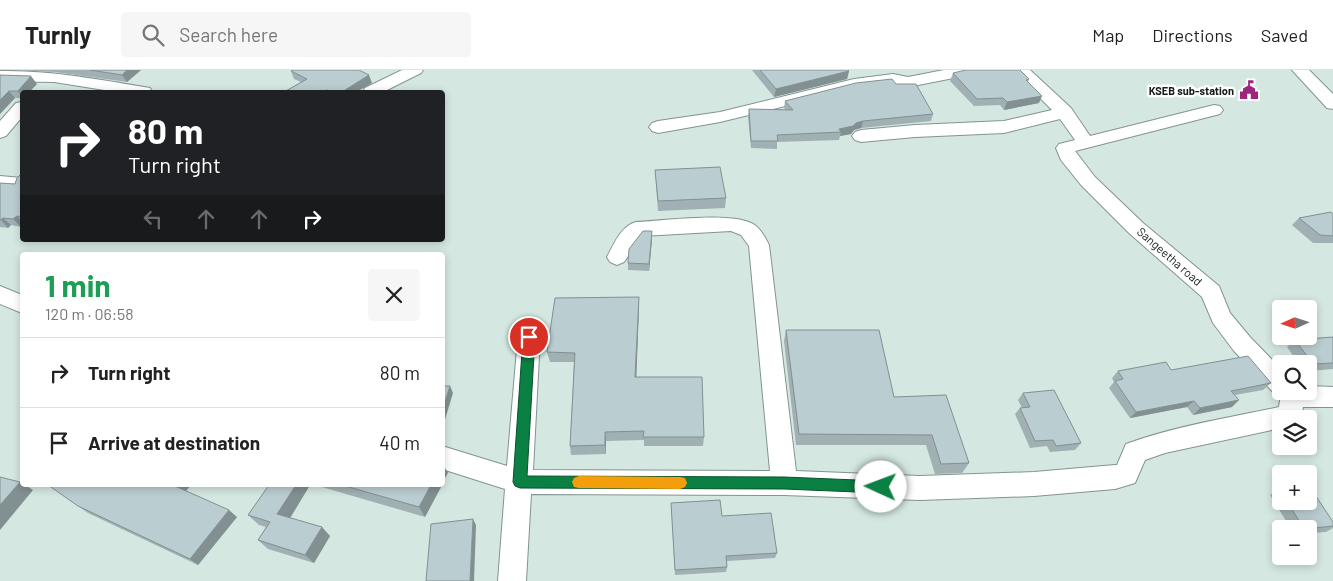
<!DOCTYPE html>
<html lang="en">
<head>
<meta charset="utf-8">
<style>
  :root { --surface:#fff; --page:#f6f6f6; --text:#222; --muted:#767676; --line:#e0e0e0 }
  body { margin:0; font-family:Barlow,sans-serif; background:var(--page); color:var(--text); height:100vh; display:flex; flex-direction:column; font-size:19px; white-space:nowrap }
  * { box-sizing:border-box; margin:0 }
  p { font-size:16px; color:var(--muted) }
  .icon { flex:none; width:28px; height:28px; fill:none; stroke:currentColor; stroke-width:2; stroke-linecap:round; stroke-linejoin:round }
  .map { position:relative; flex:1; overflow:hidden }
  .sheet { position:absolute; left:20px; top:182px; width:425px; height:235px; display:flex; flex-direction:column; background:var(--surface); border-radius:5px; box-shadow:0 2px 8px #0003 }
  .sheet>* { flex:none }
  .banner { position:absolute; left:20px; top:20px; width:425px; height:152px; border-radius:5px; box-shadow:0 2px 8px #0003; background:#202124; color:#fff; overflow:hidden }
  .needle { width:32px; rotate:267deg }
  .fabs { position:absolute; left:1272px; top:230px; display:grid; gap:10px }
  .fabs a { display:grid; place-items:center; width:45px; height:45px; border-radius:5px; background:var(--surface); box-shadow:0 2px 8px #0003; font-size:25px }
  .pin { position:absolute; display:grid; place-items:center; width:42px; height:42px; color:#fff; margin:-21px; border:2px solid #fff; border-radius:50%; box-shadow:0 1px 5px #0007 }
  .me { position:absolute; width:55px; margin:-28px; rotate:272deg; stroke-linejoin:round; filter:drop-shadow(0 0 4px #0008) }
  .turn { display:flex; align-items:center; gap:18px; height:105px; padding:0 25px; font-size:22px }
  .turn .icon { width:65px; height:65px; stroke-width:2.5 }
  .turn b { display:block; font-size:35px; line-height:42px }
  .lanes { display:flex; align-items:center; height:48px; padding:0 25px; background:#0003; justify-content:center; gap:25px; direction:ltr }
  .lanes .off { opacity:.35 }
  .round { display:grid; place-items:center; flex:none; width:52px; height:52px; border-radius:5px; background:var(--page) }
  .summary { display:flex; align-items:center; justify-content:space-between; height:85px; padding:0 25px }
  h1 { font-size:30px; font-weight:700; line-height:38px; color:#1e9e55 }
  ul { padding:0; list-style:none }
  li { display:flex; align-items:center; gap:15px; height:70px; padding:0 25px; border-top:1px solid var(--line) }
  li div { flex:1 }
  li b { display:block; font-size:19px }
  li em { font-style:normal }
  header { display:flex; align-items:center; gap:30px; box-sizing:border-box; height:70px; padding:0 25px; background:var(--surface); border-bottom:1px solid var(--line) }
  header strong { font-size:24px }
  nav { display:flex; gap:28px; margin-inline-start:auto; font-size:18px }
  .search { width:350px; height:45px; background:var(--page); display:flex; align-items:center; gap:12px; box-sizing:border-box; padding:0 18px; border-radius:5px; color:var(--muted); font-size:19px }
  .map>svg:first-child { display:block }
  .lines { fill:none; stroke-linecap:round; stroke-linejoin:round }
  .street-casing { stroke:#83948e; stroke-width:2 }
  .street { fill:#fff; fill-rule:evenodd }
  .wall { fill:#a0b0b3 }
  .shaded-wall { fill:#829092 }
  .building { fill:#bacdd0; stroke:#829092 }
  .route { fill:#0b8043; stroke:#07532c }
  .slow { fill:#f59e0b }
  .labels { text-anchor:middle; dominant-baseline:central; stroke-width:5; stroke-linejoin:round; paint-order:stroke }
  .far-poi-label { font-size:11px; font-weight:bold; fill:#141b18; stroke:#fff; text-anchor:end }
  .street-label { font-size:12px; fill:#141b18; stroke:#fff }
</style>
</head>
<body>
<header>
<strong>Turnly</strong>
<div class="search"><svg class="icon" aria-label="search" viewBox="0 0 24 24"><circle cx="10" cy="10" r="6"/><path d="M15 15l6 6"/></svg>Search here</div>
<nav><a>Map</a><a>Directions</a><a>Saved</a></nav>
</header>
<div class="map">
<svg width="1333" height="511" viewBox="0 0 1333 511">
  <rect width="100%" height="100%" fill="#d4e7e1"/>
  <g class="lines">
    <g class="street-casing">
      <g id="street">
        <polygon points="402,0 423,0 421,3 383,22 363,22 365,18"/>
        <polygon points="944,0 977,0 975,3 969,5 908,17 893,14 854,19 720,52 658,63 652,61 649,57 652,53 658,51 720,42 854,9 893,4 908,7"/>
        <path d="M1012,0H1030L1071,38L1090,66L1214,35L1220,36L1223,40L1220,44L1075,81L1095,107L1143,153L1219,216L1230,243L1250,267L1281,299V321H1309V316L1333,317V337H1303L1301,349H1281V358L1165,383L1145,390L1135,413L1115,419L1034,426L920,430L784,425L531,424L526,511H498L505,419L442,399V376L507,396L518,267L521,261L529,258L537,261L540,267L533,400L770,401L749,176L741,165L731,161L642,166L624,192L617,195L610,192L607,187C614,174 621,156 636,152C661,151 738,140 756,156C761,160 766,169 769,175L796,401L920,406L1034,402L1115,395H1117L1126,374C1175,356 1228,348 1279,337L1281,325L1273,322L1234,281L1213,253L1202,227L1129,163L1081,115L1061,90L1056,78L1059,74L1075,70L1060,49L1004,63L915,67L861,72L855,70L852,66L855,62L861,60L915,55L1004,51L1052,40Z"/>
        <polygon points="1292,0 1309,0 1333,24 1333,39 1327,38"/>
        <path d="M0,1C49,0 96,9 144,17L150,18L152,22H117L54,12L0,11Z"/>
        <polygon points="22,32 22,47 6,66 0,68 0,51 16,33"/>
        <polygon points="0,106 22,108 22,120 0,118"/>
        <polygon points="0,216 22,225 22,243 0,234"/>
      </g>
    </g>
    <use href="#street" class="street"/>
  </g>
  <g class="wall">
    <polygon points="8,0 141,0 127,12 55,2"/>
    <polygon points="752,0 848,0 849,1 847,9 774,27"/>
    <polygon points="291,1 372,13 356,22 284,22 301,12 294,9"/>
    <polygon points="953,3 1029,9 1028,12 1039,33 1004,40 1000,35 974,36 950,11"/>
    <polygon points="0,5 37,14 29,22 22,22 22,28 15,28 0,44"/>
    <polygon points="896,14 933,44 931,51 861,58 854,60 851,64 840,66 839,70 777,72 777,79 751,78 748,47 749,39 786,40 784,38 785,31"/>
    <polygon points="655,100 726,128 725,138 658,141"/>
    <polygon points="22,103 22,155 21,157 11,155 8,158 0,157 0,113 15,114"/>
    <polygon points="1333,144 1333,173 1313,173 1292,155 1299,148"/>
    <polygon points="652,169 649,201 628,200 628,193"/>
    <polygon points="639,227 639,237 636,307 704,367 703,376 644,376 644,370 606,371 606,384 571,385 570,376 574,292 550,292 547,282"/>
    <polygon points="786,260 894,327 969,393 962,403 935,404 926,375 796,375 784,271"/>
    <polygon points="1333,267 1333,299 1309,301 1309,294 1299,294 1287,277 1295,270"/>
    <polygon points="1118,301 1271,313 1263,320 1235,325 1232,337 1193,345 1187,337 1130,348 1109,318 1114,312 1112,308"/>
    <polygon points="1023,323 1081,373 1075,380 1050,382 1047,376 1030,378 1015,344 1020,338 1022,338 1018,330"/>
    <polygon points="191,415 186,421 237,447 198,495 88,443 78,436"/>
    <polygon points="269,415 310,415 290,448 330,466 314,493 268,479 258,470 266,457 259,455 248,445"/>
    <polygon points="315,415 442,415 425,447"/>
    <polygon points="1279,419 1281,419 1281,431 1309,431 1333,452 1333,458 1326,462 1309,463 1309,459 1291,459 1270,425"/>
    <polygon points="671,433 722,446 777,483 775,488 727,491 727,497 726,502 675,505"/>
  </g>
  <g class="shaded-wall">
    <polygon points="127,0 141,0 127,12 122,5"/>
    <polygon points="849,1 847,9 774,27 776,19"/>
    <polygon points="369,5 372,13 356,22 342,22"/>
    <polygon points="31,6 37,14 29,22 22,22 22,27 18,21"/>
    <polygon points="9,21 15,28 0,44 0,30"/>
    <polygon points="1042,26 1039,33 1004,40 1007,32"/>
    <polygon points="863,51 861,58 854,60 851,64 840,66 841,62 839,59"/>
    <polygon points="17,146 22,152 22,155 21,157 13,149"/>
    <polygon points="3,148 11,155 8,158 1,150"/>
    <polygon points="652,161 652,169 649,201 649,194"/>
    <polygon points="639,227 639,237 636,317 635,307"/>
    <polygon points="450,316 453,323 443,356 442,354 442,341"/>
    <polygon points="1239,330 1232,337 1193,345 1200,338"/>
    <polygon points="1194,331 1187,337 1130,348 1136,342"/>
    <polygon points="605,362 606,371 606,384 605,375"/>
    <polygon points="442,393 448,403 442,413"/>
    <polygon points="20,412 22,413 22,415 25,415 33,420 0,460 0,435"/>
    <polygon points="176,415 191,415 184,423 175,416"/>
    <polygon points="296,415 310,415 287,453 277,444"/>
    <polygon points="431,415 442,415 425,447 419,437"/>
    <polygon points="229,440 237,447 198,495 190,489"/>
    <polygon points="473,449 476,455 474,511 470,511"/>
    <polygon points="322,457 330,466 314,493 305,485"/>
  </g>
  <g class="building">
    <polygon points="90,0 127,0 122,5"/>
    <polygon points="292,0 359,0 369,5 342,22 333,22 327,20 322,22 284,22 307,9 291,1"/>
    <polygon points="760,0 848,0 849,1 776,19"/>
    <polygon points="966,0 1020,0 1029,9 1026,10 1042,26 1007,32 1003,28 977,29 953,3"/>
    <polygon points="0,5 31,6 18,21 9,21 0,30"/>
    <polygon points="892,9 896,14 916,14 933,44 863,51 856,53 853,56 839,59 841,62 777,65 778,71 751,71 749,39 793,40 785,31 856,13"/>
    <polygon points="720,97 726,128 658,131 655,100"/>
    <polygon points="22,103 22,147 17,146 13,149 3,148 0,150 0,113 15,114 17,108"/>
    <polygon points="1331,142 1333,144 1333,166 1320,165 1299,148"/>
    <polygon points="643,161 652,161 649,194 628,193 629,179"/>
    <polygon points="639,227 635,307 702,307 704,367 643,367 644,361 605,362 605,375 570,376 575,283 547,282 555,228"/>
    <polygon points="786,260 879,260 894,327 946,325 969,393 941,394 932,365 799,364"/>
    <polygon points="1333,267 1333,293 1313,294 1295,270"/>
    <polygon points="1248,286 1271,313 1231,321 1239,330 1200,338 1194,331 1136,342 1115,311 1123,309 1118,301 1166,292 1171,300"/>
    <polygon points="442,316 450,316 442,341"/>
    <polygon points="1054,320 1081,373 1056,376 1053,370 1035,371 1020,338 1030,337 1023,323"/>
    <polygon points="0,407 20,412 0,435"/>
    <polygon points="48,415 176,415 175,416 229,440 190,489 78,436"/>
    <polygon points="269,415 296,415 277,444 322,457 305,485 258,470 270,452 248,445"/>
    <polygon points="342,415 431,415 419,437"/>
    <polygon points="1309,417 1310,417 1333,452 1333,456 1304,459 1287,431 1309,431"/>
    <polygon points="720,430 722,446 771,443 777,483 726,486 727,497 675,500 671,433"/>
    <polygon points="473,449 470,511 426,511 431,454"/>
  </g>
  <polygon class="route" points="529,262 535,267 527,406 784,407 881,411 886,412 888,417 886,421 881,423 784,419 520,418 515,416 513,412 523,267"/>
  <polygon class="slow" points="579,406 680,407 685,408 687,413 685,417 680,419 579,418 574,417 572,412 574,408"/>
  <defs>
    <g id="civic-bare" transform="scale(1.5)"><path d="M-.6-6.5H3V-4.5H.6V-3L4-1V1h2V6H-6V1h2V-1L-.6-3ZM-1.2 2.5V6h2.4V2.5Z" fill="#9f267d" stroke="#fff" stroke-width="2.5" paint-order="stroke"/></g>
  </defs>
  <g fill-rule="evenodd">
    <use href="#civic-bare" x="1249" y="20"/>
  </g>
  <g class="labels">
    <g class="far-poi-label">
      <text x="1234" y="20">KSEB sub-station</text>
    </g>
    <g class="street-label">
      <text transform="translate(1170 186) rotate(41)">Sangeetha road</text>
    </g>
  </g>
</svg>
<div class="fabs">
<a><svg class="needle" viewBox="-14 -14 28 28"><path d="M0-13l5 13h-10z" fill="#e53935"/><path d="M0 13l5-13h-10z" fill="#767676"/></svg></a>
<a><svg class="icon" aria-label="search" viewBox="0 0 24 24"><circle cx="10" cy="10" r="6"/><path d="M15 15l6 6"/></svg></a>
<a><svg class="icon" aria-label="layers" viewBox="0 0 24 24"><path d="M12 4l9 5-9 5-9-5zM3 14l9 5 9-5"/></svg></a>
<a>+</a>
<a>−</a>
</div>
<div class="pin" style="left:529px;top:267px;background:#d93025"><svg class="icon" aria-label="arrive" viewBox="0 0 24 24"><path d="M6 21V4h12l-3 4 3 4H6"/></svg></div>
<svg class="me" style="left:881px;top:417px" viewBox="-20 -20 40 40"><circle r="19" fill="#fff"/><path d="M0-13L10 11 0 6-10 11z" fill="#0b8043"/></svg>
<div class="banner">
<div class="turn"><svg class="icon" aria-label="right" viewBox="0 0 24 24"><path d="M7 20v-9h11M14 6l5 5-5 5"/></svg><div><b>80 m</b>Turn right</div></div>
<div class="lanes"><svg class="icon off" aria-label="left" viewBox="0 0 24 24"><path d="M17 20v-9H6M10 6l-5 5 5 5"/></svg><svg class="icon off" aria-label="ahead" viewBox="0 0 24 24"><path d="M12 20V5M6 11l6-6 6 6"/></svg><svg class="icon off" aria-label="ahead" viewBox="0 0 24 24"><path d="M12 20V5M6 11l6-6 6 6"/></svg><svg class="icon" aria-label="right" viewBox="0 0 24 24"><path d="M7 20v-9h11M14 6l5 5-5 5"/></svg></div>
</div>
<section class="sheet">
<div class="summary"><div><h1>1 min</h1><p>120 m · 06:58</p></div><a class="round"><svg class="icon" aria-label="close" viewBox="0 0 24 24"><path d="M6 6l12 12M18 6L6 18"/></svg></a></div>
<ul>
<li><svg class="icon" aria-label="right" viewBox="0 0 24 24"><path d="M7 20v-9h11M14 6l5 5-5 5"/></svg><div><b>Turn right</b></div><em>80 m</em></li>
<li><svg class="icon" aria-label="arrive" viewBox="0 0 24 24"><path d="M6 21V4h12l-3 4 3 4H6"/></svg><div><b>Arrive at destination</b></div><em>40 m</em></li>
</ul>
</section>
</div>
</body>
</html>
